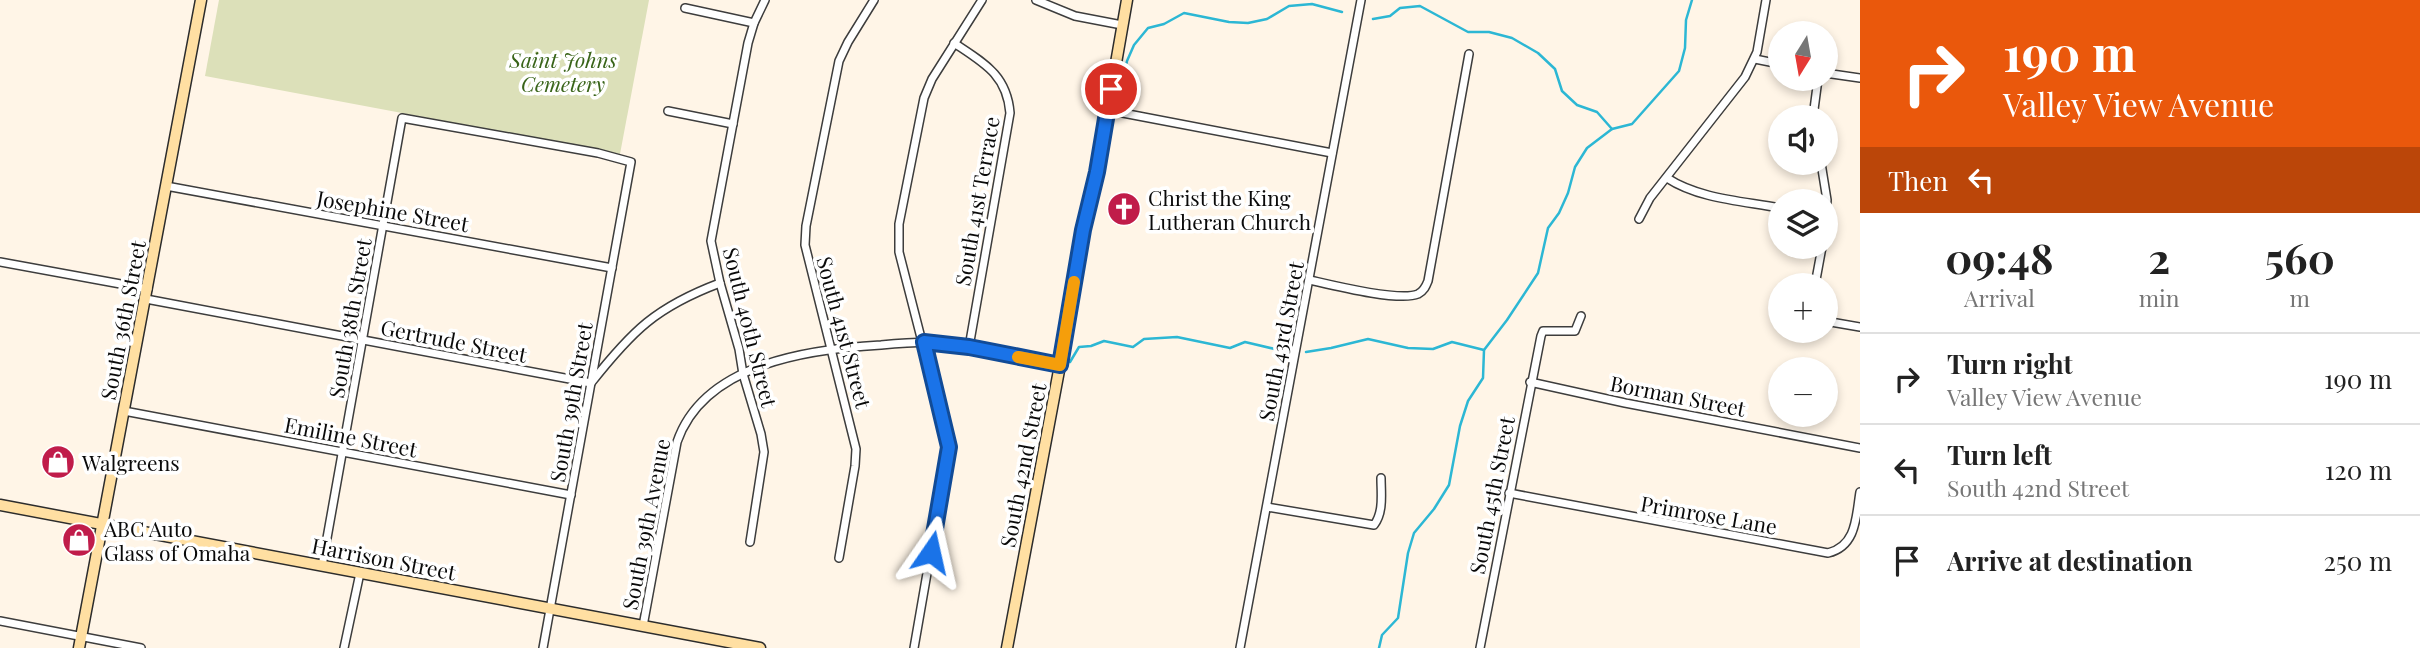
<!DOCTYPE html>
<html lang="en">
<head>
<meta charset="utf-8">
<style>
  :root { --surface:#fff; --page:#f2f2f2; --text:#222; --muted:#767676; --line:#e0e0e0 }
  body { margin:0; font-family:"Playfair Display",serif; background:var(--page); color:var(--text); height:100vh; display:flex; flex-direction:column; font-size:26px; white-space:nowrap }
  * { box-sizing:border-box; margin:0 }
  p { font-size:23px; color:var(--muted) }
  .icon { flex:none; width:38px; height:38px; fill:none; stroke:currentColor; stroke-width:2; stroke-linecap:round; stroke-linejoin:round }
  .map { position:relative; flex:1; overflow:hidden }
  .panel { display:flex; flex-direction:column; background:var(--surface); width:560px }
  .panel>* { flex:none }
  .top-card { background:#ea580c; color:#fff; overflow:hidden }
  .needle { width:46px; rotate:191deg }
  .fabs { position:absolute; left:1768px; top:21px; display:grid; gap:14px }
  .fabs a { display:grid; place-items:center; width:70px; height:70px; border-radius:50%; background:var(--surface); box-shadow:0 4px 10px #0003; font-size:35px }
  .pin { position:absolute; display:grid; place-items:center; width:60px; height:60px; color:#fff; margin:-30px; border:4px solid #fff; border-radius:50%; box-shadow:0 2px 7px #0007 }
  .me { position:absolute; width:77px; margin:-38px; rotate:11deg; stroke-linejoin:round; filter:drop-shadow(0 0 5px #0008) }
  .turn { display:flex; align-items:center; gap:24px; height:147px; padding:0 28px; font-size:32px }
  .turn .icon { width:91px; height:91px; stroke-width:2.5 }
  .turn b { display:block; font-size:49px; line-height:60px }
  .then { display:flex; align-items:center; height:66px; padding:0 28px; background:#0003; gap:14px; font-size:26px }
  .eta { display:flex; justify-content:space-evenly; align-items:center; height:119px; text-align:center }
  .eta b { font-size:42px; font-weight:700; line-height:49px }
  ul { padding:0; list-style:none }
  li { display:flex; align-items:center; gap:21px; height:91px; padding:0 28px; border-top:2px solid var(--line) }
  li div { flex:1 }
  li b { display:block; font-size:26px }
  li em { font-style:normal }
  main { display:flex; flex:1; min-height:0 }
  .map>svg:first-child { display:block }
  .cemetery { fill:#dce0b9 }
  .lines { fill:none; stroke-linecap:round; stroke-linejoin:round }
  .stream { stroke:#2cb7d4; stroke-width:2.5 }
  .street-casing { stroke:#3d3d3d; stroke-width:10 }
  .secondary-casing { stroke:#2c2c2c; stroke-width:13 }
  .street { stroke:#fff; stroke-width:7 }
  .secondary { stroke:#ffdfa2; stroke-width:10 }
  .route-casing { stroke:#114b97; stroke-width:18 }
  .route { stroke:#1a73e8; stroke-width:12 }
  .slow { stroke:#f59e0b; stroke-width:12 }
  .labels { text-anchor:middle; dominant-baseline:central; stroke-width:7; stroke-linejoin:round; paint-order:stroke }
  .park-label { font-size:21px; font-style:italic; fill:#396419; stroke:#fff }
  .poi-label { font-size:21px; fill:#0a0a0a; stroke:#fff; text-anchor:start }
  .street-label { font-size:21px; fill:#0a0a0a; stroke:#fff }
</style>
</head>
<body>
<main>
<div class="map">
<svg width="1860" height="648" viewBox="0 0 1860 648">
  <rect width="100%" height="100%" fill="#fff5e7"/>
  <polygon class="cemetery" points="219,0 649,0 620,154 205,76"/>
  <g class="lines">
    <g class="stream">
      <polyline points="1373,19 1390,16 1400,8 1420,6 1468,32 1489,32 1512,38 1538,53 1555,69 1562,91 1577,105 1597,112 1612,129"/>
      <polyline points="1121,88 1127,61 1134,45 1148,28 1164,24 1184,13 1229,22 1248,23 1267,19 1289,6 1312,4 1342,12"/>
      <polyline points="1306,352 1331,348 1368,339 1408,348 1433,349 1452,342 1484,350"/>
      <polyline points="1070,362 1079,347 1091,346 1104,341 1133,347 1144,339 1177,337 1230,348 1245,342 1279,350"/>
      <polyline points="1379,648 1382,635 1398,618 1408,553 1414,533 1434,509 1449,485 1460,426 1468,401 1483,378 1484,350 1507,320 1538,273 1548,228 1559,213 1568,193 1575,167 1587,148 1612,129 1632,124 1679,71 1685,48 1686,20 1692,0"/>
    </g>
    <g class="street-casing">
      <g id="street">
        <polyline points="1036,0 1075,16 1122,25"/>
        <polyline points="685,8 754,23"/>
        <path d="M954,43C984,63 1007,75 1010,113L969,347"/>
        <polyline points="1755,59 1780,64"/>
        <polyline points="1825,73 1860,78"/>
        <polyline points="1107,110 1332,153"/>
        <polyline points="668,111 733,124"/>
        <polyline points="1813,117 1818,79"/>
        <polyline points="1821,163 1827,200 1825,230"/>
        <path d="M1667,178C1699,199 1743,201 1780,208"/>
        <polyline points="166,186 612,268"/>
        <polyline points="1639,219 1650,198 1745,77 1757,52 1766,0"/>
        <polyline points="0,262 148,289"/>
        <path d="M1310,280C1332,285 1399,302 1418,294C1424,291 1426,286 1428,281L1469,54"/>
        <polyline points="1815,285 1822,247"/>
        <path d="M146,299L591,383C632,331 656,307 720,283"/>
        <polyline points="1825,321 1860,327"/>
        <polyline points="1530,382 1625,403 1860,448"/>
        <polyline points="124,411 571,495"/>
        <path d="M1509,493L1828,553C1857,546 1856,516 1860,492"/>
        <path d="M1267,507L1374,525C1384,512 1381,493 1381,478"/>
        <polyline points="750,542 764,452 761,434 743,374 739,349 720,283 711,241 748,43 754,23 765,0"/>
        <polyline points="839,558 855,466 856,449 805,245 806,226 839,61 848,42 874,0"/>
        <polyline points="322,566 402,118 598,153 631,162 543,648"/>
        <polyline points="0,621 141,648"/>
        <path d="M643,626L677,442C704,363 810,349 881,345C902,343 923,341 945,343C983,347 1022,357 1060,365"/>
        <polyline points="344,648 360,573"/>
        <polyline points="914,648 949,447 899,252 899,224 924,98 932,79 982,0"/>
        <polyline points="1240,648 1361,0"/>
        <polyline points="1480,648 1541,336 1543,331 1575,331 1581,316"/>
      </g>
    </g>
    <g class="secondary-casing">
      <g id="secondary">
        <polyline points="0,505 760,648"/>
        <polyline points="79,648 201,0"/>
        <polyline points="1007,648 1060,365 1083,230 1097,172 1127,0"/>
      </g>
    </g>
    <use href="#street" class="street"/>
    <use href="#secondary" class="secondary"/>
  </g>
  <g class="lines">
    <g class="route-casing">
      <polyline id="route" points="931,552 949,447 924,342 969,347 1060,365 1083,230 1097,172 1111,89"/>
    </g>
    <use href="#route" class="route"/>
    <polyline class="slow" points="1018,357 1060,365 1074,282"/>
  </g>
  <defs>
    <g id="church-disc" transform="scale(1.75)"><circle r="9.5" fill="#c01c4a" stroke="#fff"/><path d="M-1.2-6h2.4v3.5h3.3v2.4h-3.3V6h-2.4V-.1h-3.3v-2.4h3.3Z" fill="#fff"/></g>
    <g id="shop-disc" transform="scale(1.75)"><circle r="9.5" fill="#c01c4a" stroke="#fff"/><path d="M-5-2.5h2.3a2.7 3.5 0 0 1 5.4 0H5L5.5 6h-11ZM-1.5-2.5h3a1.5 2.3 0 0 0-3 0Z" fill="#fff"/></g>
  </defs>
  <g fill-rule="evenodd">
    <use href="#church-disc" x="1124" y="209"/>
    <use href="#shop-disc" x="58" y="462"/>
    <use href="#shop-disc" x="79" y="540"/>
  </g>
  <g class="labels">
    <g class="park-label">
      <text x="563" y="59">Saint Johns<tspan x="563" dy="24">Cemetery</tspan></text>
    </g>
    <g class="poi-label">
      <text x="1148" y="197">Christ the King<tspan x="1148" dy="24">Lutheran Church</tspan></text>
      <text x="82" y="462">Walgreens</text>
      <text x="104" y="528">ABC Auto<tspan x="104" dy="24">Glass of Omaha</tspan></text>
    </g>
    <g class="street-label">
      <text transform="translate(976 201) rotate(-80)">South 41st Terrace</text>
      <text transform="translate(393 210) rotate(10)">Josephine Street</text>
      <text transform="translate(349 318) rotate(-80)">South 38th Street</text>
      <text transform="translate(122 320) rotate(-79)">South 36th Street</text>
      <text transform="translate(751 327) rotate(76)">South 40th Street</text>
      <text transform="translate(845 332) rotate(75)">South 41st Street</text>
      <text transform="translate(454 340) rotate(11)">Gertrude Street</text>
      <text transform="translate(1280 341) rotate(-79)">South 43rd Street</text>
      <text transform="translate(1678 395) rotate(11)">Borman Street</text>
      <text transform="translate(570 402) rotate(-80)">South 39th Street</text>
      <text transform="translate(351 436) rotate(11)">Emiline Street</text>
      <text transform="translate(1022 465) rotate(-79)">South 42nd Street</text>
      <text transform="translate(1491 495) rotate(-79)">South 45th Street</text>
      <text transform="translate(1709 514) rotate(10)">Primrose Lane</text>
      <text transform="translate(645 524) rotate(-79)">South 39th Avenue</text>
      <text transform="translate(384 558) rotate(11)">Harrison Street</text>
    </g>
  </g>
</svg>
<div class="fabs">
<a><svg class="needle" viewBox="-14 -14 28 28"><path d="M0-13l5 13h-10z" fill="#e53935"/><path d="M0 13l5-13h-10z" fill="#767676"/></svg></a>
<a><svg class="icon" aria-label="sound" viewBox="0 0 24 24"><path d="M4 9h4l5-4v14l-5-4H4zM17 9q2 3 0 6"/></svg></a>
<a><svg class="icon" aria-label="layers" viewBox="0 0 24 24"><path d="M12 4l9 5-9 5-9-5zM3 14l9 5 9-5"/></svg></a>
<a>+</a>
<a>−</a>
</div>
<div class="pin" style="left:1111px;top:89px;background:#d93025"><svg class="icon" aria-label="arrive" viewBox="0 0 24 24"><path d="M6 21V4h12l-3 4 3 4H6"/></svg></div>
<svg class="me" style="left:931px;top:552px" viewBox="-20 -20 40 40"><path d="M0-17L14 15 0 8-14 15z" fill="#1a73e8" stroke="#fff" stroke-width="4"/></svg>
</div>
<section class="panel">
<div class="top-card">
<div class="turn"><svg class="icon" aria-label="right" viewBox="0 0 24 24"><path d="M7 20v-9h11M14 6l5 5-5 5"/></svg><div><b>190 m</b>Valley View Avenue</div></div>
<div class="then">Then<svg class="icon" aria-label="left" viewBox="0 0 24 24"><path d="M17 20v-9H6M10 6l-5 5 5 5"/></svg></div>
</div>
<div class="eta">
<div><b>09:48</b><p>Arrival</p></div>
<div><b>2</b><p>min</p></div>
<div><b>560</b><p>m</p></div>
</div>
<ul>
<li><svg class="icon" aria-label="right" viewBox="0 0 24 24"><path d="M7 20v-9h11M14 6l5 5-5 5"/></svg><div><b>Turn right</b><p>Valley View Avenue</p></div><em>190 m</em></li>
<li><svg class="icon" aria-label="left" viewBox="0 0 24 24"><path d="M17 20v-9H6M10 6l-5 5 5 5"/></svg><div><b>Turn left</b><p>South 42nd Street</p></div><em>120 m</em></li>
<li><svg class="icon" aria-label="arrive" viewBox="0 0 24 24"><path d="M6 21V4h12l-3 4 3 4H6"/></svg><div><b>Arrive at destination</b></div><em>250 m</em></li>
</ul>
</section>
</main>
</body>
</html>
